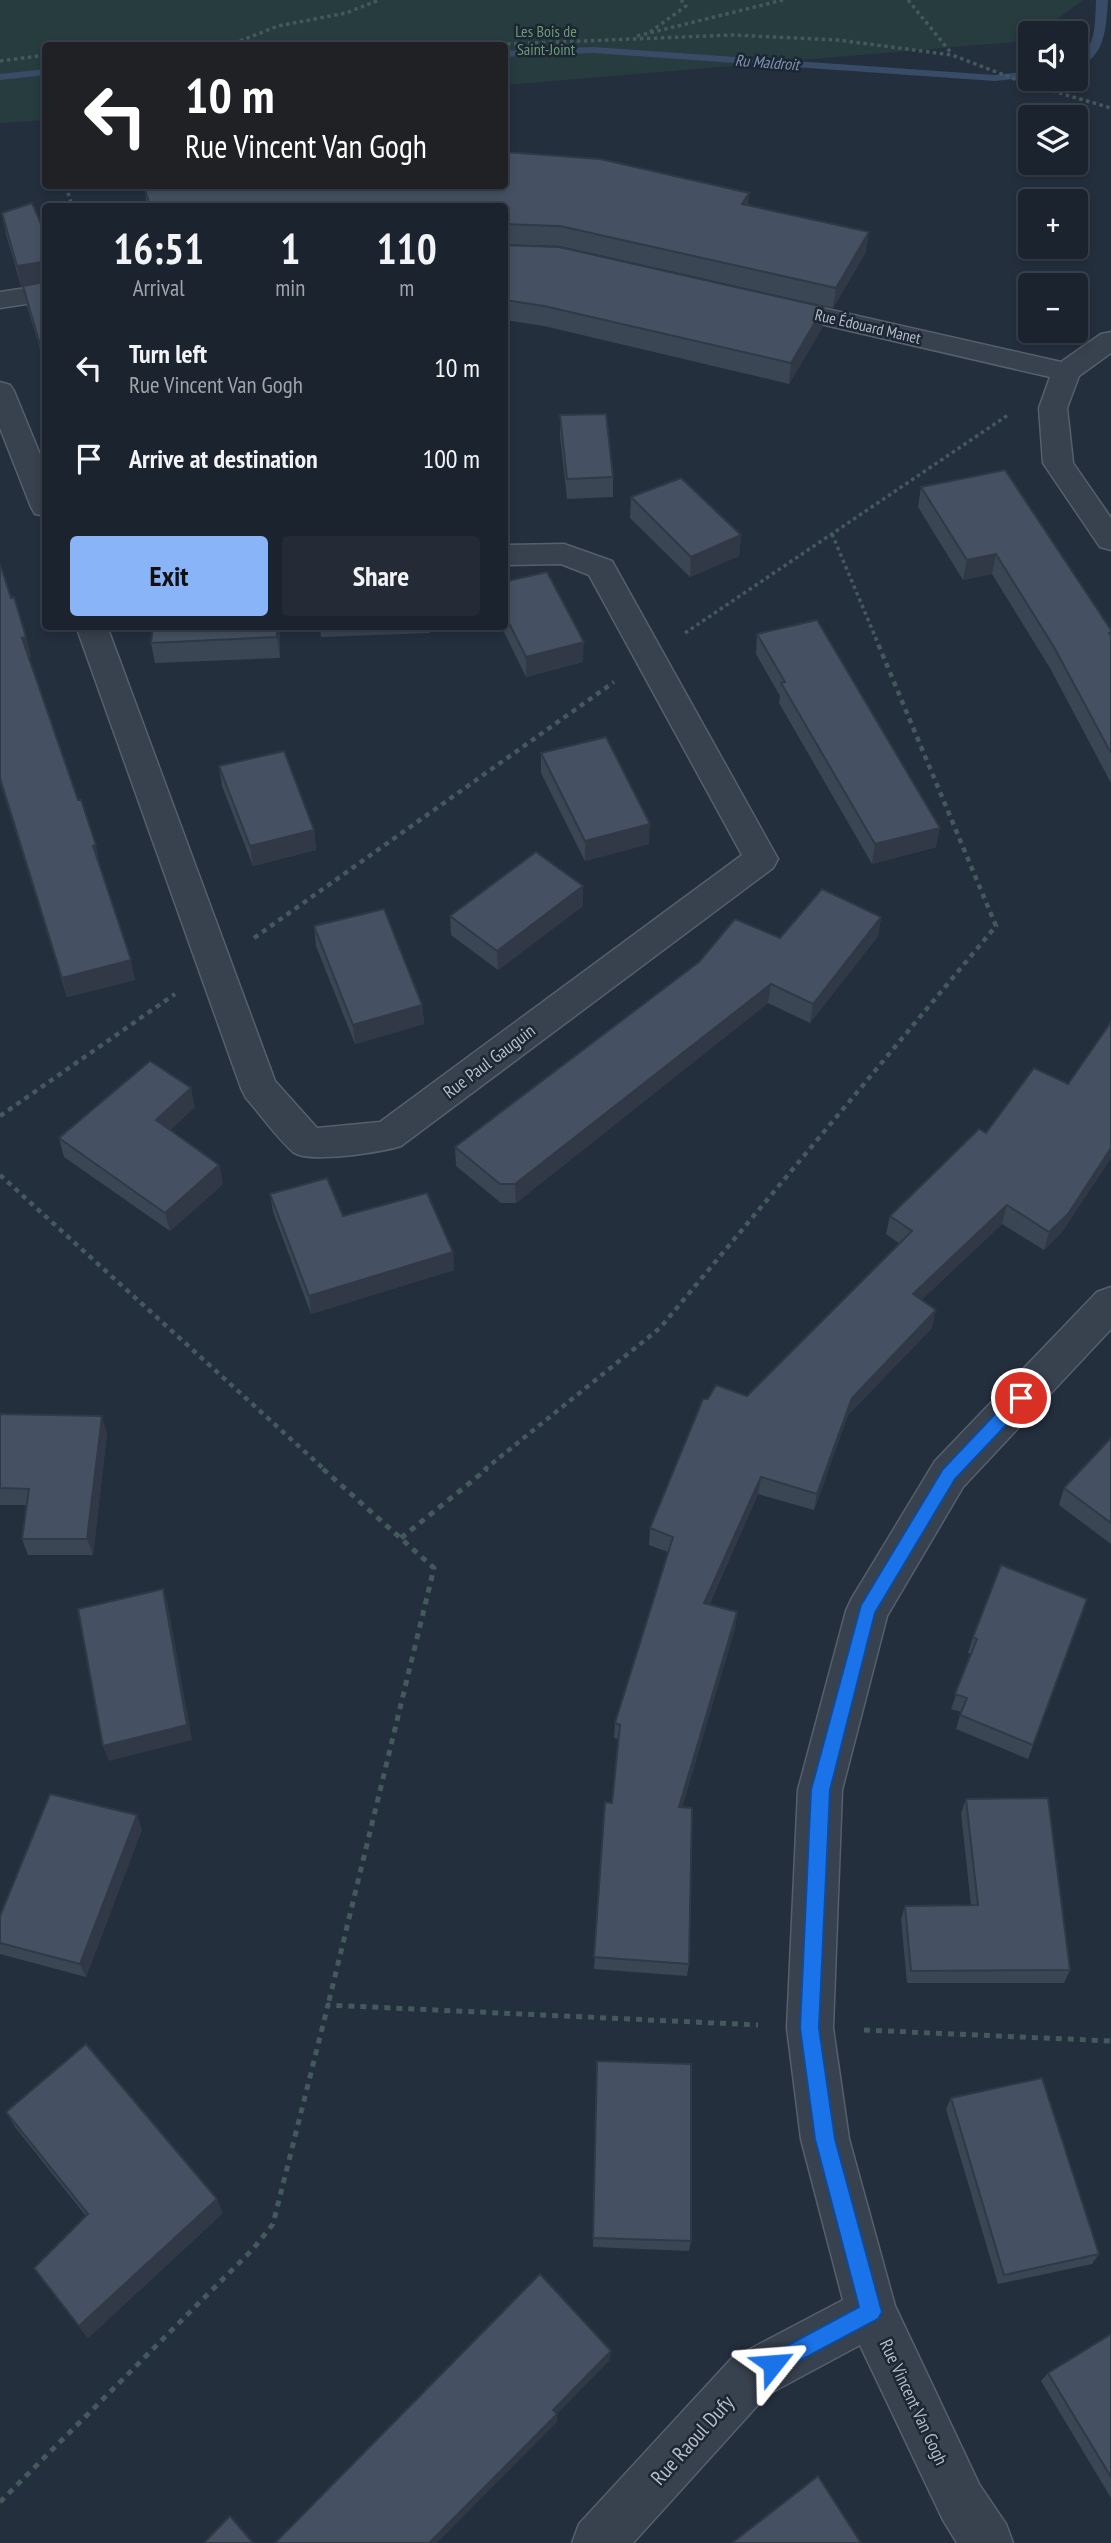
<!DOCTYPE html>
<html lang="en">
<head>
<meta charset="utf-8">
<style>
  :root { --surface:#1b232e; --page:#242b36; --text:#f1f3f6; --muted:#a0a4aa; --line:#39404a; --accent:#8ab4f8 }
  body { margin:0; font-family:"PT Sans Narrow",sans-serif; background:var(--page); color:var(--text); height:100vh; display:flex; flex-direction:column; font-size:26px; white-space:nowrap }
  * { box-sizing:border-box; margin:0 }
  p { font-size:23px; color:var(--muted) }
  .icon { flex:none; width:38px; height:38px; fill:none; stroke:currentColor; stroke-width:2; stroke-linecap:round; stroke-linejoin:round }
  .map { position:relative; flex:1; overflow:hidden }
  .sheet { position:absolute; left:42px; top:203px; width:466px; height:427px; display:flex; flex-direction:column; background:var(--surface); border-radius:7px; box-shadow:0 4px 10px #0003,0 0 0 2px var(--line) }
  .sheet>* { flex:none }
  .top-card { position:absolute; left:42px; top:42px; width:466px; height:147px; border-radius:7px; box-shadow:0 4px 10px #0003,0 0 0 2px var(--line); background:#202124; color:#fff; overflow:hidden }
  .buttons { position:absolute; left:1018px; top:21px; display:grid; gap:14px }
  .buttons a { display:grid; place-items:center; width:70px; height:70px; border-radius:7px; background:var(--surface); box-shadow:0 4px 10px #0003,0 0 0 2px var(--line); font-size:35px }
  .pin { position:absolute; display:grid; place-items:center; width:60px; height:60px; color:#fff; margin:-30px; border:4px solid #fff; border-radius:50%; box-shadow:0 2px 7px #0007 }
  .me { position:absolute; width:77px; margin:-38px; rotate:62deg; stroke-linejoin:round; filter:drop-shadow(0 0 5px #0008) }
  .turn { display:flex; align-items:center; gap:24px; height:147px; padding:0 28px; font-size:32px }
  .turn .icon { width:91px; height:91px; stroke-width:2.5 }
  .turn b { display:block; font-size:49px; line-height:60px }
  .eta { display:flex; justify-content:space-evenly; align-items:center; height:119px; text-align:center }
  .eta b { font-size:42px; font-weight:700; line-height:49px }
  .action { display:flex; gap:14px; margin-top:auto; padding:14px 28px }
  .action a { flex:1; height:80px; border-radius:7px; background:var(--accent); color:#111; font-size:28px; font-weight:700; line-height:80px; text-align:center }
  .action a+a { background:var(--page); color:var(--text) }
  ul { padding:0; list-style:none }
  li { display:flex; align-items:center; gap:21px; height:91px; padding:0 28px }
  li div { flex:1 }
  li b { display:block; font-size:26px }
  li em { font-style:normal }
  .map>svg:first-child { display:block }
  .green { fill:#263c3f }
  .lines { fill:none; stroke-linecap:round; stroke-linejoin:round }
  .stream { fill:#394c67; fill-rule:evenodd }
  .minor-casing { stroke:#565f6c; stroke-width:3 }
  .path-far2 { stroke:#44595c; stroke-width:3.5; stroke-dasharray:3.5 3.5; stroke-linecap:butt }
  .path-far1 { stroke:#44595c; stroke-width:4.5; stroke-dasharray:5 5; stroke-linecap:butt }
  .path { stroke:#44595c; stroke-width:5; stroke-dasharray:6 6; stroke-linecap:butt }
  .minor { fill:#38414e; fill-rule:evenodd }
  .wall { fill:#3b4654 }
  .shaded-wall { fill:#303945 }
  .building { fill:#455162; stroke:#303945; stroke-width:2 }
  .route { fill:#1a73e8; stroke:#114b97; stroke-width:2 }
  .labels { text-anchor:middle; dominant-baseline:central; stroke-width:5; stroke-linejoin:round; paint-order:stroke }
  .far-park-label { font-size:16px; fill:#6b9a76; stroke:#1d2633 }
  .far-water-label { font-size:16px; font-style:italic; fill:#7c92b1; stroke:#1d2633 }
  .far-street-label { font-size:16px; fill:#b4bcc9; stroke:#1d2633 }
  .street-label { font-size:18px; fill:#b4bcc9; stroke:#1d2633 }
  .near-street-label { font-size:21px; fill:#b4bcc9; stroke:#1d2633 }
</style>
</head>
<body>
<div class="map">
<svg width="1111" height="2543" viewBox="0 0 1111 2543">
  <rect width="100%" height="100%" fill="#242f3e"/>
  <polygon class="green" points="0,0 1083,0 1038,33 1031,33 1028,41 504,85 504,46 46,46 45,120 0,123"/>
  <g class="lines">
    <g class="stream">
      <path d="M1096,0H1108C1106,26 1106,58 1076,67V60C1097,48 1095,21 1096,0Z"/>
      <polygon points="593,47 995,75 1031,71 1031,77 995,81 593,53 504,57 504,51"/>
      <polygon points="46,69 46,75 0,80 0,74"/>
    </g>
    <g class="minor-casing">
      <g id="minor">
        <polygon points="46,285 46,301 0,308 0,292"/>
        <polygon points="774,297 1061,362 1101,334 1111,332 1111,353 1079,376 1067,408 1073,463 1111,518 1111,550 1100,547 1043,463 1039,408 1050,377 764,311 760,305 764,299"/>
        <polygon points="0,382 10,385 14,391 46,469 46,516 35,514 31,507 0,428"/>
        <path d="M564,544L612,561L778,859L773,868L401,1146C382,1152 308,1164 293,1152C276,1137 261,1115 246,1098L241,1088L76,626H107L275,1081L317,1128L380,1122L742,855L589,575L561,564L504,565V545Z"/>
        <polygon points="1111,1287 1111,1329 963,1487 887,1616 842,1790 833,2028 849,2139 895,2306 979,2484 1006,2524 1013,2543 957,2543 943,2520 860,2345 767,2395 633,2543 572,2543 579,2524 731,2359 843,2300 801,2139 787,2028 798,1790 846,1611 852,1598 935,1461 1097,1292"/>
      </g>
    </g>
    <g class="path-far2">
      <polyline points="908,0 952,54"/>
      <polyline points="650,32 686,6 681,0"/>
      <polyline points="637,36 783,0"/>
      <polyline points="240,41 278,26 346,13 379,0"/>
      <polyline points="191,46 235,43 354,46"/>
      <polyline points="458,46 732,35 838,40 952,55 1025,83 1111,108"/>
      <polyline points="0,61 46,55"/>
      <polyline points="66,186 72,206"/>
      <polyline points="832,534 877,641"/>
      <polyline points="685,633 1008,415"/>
    </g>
    <g class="path-far1">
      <polyline points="254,938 614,682"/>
      <polyline points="0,1116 175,994"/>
      <polyline points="0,1175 325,1470"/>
      <polyline points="484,1470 660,1328 996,926 876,639"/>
    </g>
    <g class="path">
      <polyline points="323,1469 434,1568 328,2005"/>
      <polyline points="401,1538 487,1469"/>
      <polyline points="864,2030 1111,2041"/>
      <polyline points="0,2502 253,2249 273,2224 328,2005 758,2025"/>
    </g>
    <use href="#minor" class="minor"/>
  </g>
  <g class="wall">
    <polygon points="144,186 749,205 866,252 833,308 560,246 504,244 504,206 147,206"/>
    <polygon points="2,213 46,235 46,369 27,306 23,286 32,284 21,286 6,234"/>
    <polygon points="504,245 824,307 822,328 789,384 544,326 504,320"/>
    <polygon points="560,415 613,477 613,497 567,499 560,436"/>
    <polygon points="921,487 1111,630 1111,783 1050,668 992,574 963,580 918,507"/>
    <polygon points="631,497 741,535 739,556 690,577 630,518"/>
    <polygon points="0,564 31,657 29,657 100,865 135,980 67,997 0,782"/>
    <polygon points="504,582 583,662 526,677 501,626 504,626"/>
    <polygon points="280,626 280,658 155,663 151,643"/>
    <polygon points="320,626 430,626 430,633 321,637"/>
    <polygon points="757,634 936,847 872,864 779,703 780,696 756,654"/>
    <polygon points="541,753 649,844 585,861 541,773"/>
    <polygon points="219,766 314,830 316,850 253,866 222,786"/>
    <polygon points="583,886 583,906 498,970 451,935 450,916"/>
    <polygon points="881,917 878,936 810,1023 768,1003 516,1203 501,1203 456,1166 455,1147 780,938"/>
    <polygon points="314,926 422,1005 424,1024 355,1044 316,946"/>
    <polygon points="1111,1022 1111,1158 1062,1232 1044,1250 1002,1224 921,1300 932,1328 848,1415 814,1510 758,1494 709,1605 737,1612 735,1628 682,1807 689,1964 687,1976 594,1969 605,1802 612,1803 619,1739 614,1738 615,1723 668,1552 649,1545 650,1528 708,1399 747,1396 900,1244 886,1234 890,1216 986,1133 1068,1084"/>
    <polygon points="195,1107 170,1130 219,1165 223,1184 170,1231 64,1157 59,1138"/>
    <polygon points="270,1194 343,1216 453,1252 454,1270 311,1314 273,1212"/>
    <polygon points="0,1414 107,1433 93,1555 28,1555 22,1539 26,1505 0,1505"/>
    <polygon points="1111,1438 1111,1544 1059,1505 1064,1488"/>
    <polygon points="1087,1599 1028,1759 956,1729 961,1712 951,1709 971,1654 968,1653 973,1637"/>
    <polygon points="966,1799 1070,1970 1064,1983 907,1983 901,1919 905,1906 971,1905 961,1813"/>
    <polygon points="142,1829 86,1977 0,1954 0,1916"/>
    <polygon points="597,2061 691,2241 689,2251 593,2247"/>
    <polygon points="951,2098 1099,2254 1092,2264 998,2284 946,2109"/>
    <polygon points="6,2112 223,2213 88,2338 34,2268 86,2216 15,2127"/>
    <polygon points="1111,2334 1111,2498 1041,2381 1048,2373"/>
  </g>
  <g class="shaded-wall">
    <polygon points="749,193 748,213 742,204"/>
    <polygon points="869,232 866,252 833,308 836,288"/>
    <polygon points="42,262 46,282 21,286 17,266"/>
    <polygon points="824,307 822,328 789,384 791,363"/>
    <polygon points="741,535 739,556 690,577 691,557"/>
    <polygon points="996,554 992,574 963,580 967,560"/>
    <polygon points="277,626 280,626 280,658 277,637"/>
    <polygon points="26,637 31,657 27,658 22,638"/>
    <polygon points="584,642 583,662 526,677 526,657"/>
    <polygon points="650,824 649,844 585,861 585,841"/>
    <polygon points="940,828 936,847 872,864 875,844"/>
    <polygon points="314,830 316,850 253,866 250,846"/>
    <polygon points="96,845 100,865 97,865 93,846"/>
    <polygon points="583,886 583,906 498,970 497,951"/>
    <polygon points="881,917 878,936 810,1023 813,1004"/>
    <polygon points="131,960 135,980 67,997 62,978"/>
    <polygon points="771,984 768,1003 516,1203 515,1184"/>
    <polygon points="422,1005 424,1024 355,1044 353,1025"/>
    <polygon points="191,1088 195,1107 160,1139 156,1120"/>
    <polygon points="1111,1148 1111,1158 1062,1232 1044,1250 1049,1232"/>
    <polygon points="219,1165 223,1184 170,1231 165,1213"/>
    <polygon points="1007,1205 1002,1224 909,1312 913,1294"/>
    <polygon points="453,1252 454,1270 311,1314 309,1296"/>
    <polygon points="936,1310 932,1328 848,1415 814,1510 817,1494 852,1398"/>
    <polygon points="102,1416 107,1433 93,1555 87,1539"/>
    <polygon points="761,1477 758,1494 702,1619 704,1603"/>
    <polygon points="163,1589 168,1605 192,1740 109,1761 103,1746"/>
    <polygon points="737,1612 735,1628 678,1821 679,1807"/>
    <polygon points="137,1815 142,1829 86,1977 80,1964"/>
    <polygon points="217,2199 223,2213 88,2338 79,2326"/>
    <polygon points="611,2351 610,2360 553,2418 553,2410"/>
    <polygon points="557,2414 557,2422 437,2543 429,2543"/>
  </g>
  <g class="building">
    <polygon points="504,152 600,159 749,193 742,204 869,232 836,288 560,226 504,224 504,206 150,206 144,186 504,186"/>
    <polygon points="32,203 46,235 46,355 43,355 23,286 44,282 45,265 42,262 17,266 2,213"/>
    <polygon points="504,245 559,247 824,307 791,363 544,306 504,300"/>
    <polygon points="606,414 613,477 567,479 560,415"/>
    <polygon points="1005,470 1111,630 1111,632 1109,633 1111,636 1111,753 1054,647 996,554 967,560 921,487"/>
    <polygon points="681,478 741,535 691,557 631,497"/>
    <polygon points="0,564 11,598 14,597 26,637 22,638 78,800 81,800 96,845 93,846 131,960 62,978 0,778"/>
    <polygon points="547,572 584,642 526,657 504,613 504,582"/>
    <polygon points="817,620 940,828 875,844 781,683 785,682 757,634"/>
    <polygon points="153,626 277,626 277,637 151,643"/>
    <polygon points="606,737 650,824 585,841 541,753"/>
    <polygon points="284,751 314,830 250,846 219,766"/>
    <polygon points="536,852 583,886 497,951 450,916"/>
    <polygon points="822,889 881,917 813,1004 771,984 515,1184 500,1184 455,1147 699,962 735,919 780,938"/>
    <polygon points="384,909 422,1005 353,1025 314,926"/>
    <polygon points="1111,1022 1111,1148 1068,1214 1049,1232 1007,1205 913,1294 936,1310 852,1398 817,1494 761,1477 704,1603 737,1612 679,1807 692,1808 689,1964 594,1957 605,1802 612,1803 620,1725 615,1723 673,1537 650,1528 703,1399 708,1399 716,1385 747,1396 912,1231 890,1216 979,1129 986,1133 1034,1068 1068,1084"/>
    <polygon points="150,1061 191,1088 156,1120 219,1165 165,1213 59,1138"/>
    <polygon points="327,1178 343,1216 427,1193 453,1252 309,1296 270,1194"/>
    <polygon points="0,1414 102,1416 87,1539 22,1539 29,1489 0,1488"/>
    <polygon points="1111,1438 1111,1523 1064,1488"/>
    <polygon points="1001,1565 1087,1599 1033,1745 960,1715 967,1698 955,1694 977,1639 973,1637"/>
    <polygon points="163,1589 187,1725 103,1746 78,1609"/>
    <polygon points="50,1794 137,1815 80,1964 0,1943 0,1916"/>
    <polygon points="1048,1798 1070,1970 911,1971 905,1906 978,1905 966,1799"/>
    <polygon points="86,2044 217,2199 79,2326 34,2268 88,2214 6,2112"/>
    <polygon points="597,2061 691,2064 691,2241 593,2238"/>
    <polygon points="1042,2078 1099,2254 1004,2275 951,2098"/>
    <polygon points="540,2274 611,2351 553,2410 557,2414 429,2543 275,2543"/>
    <polygon points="1111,2334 1111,2477 1048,2373"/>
    <polygon points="818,2476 861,2543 732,2543"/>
    <polygon points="230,2516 253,2543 204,2543"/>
  </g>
  <polygon class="route" points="1021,1391 1027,1393 1029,1398 1027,1403 955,1479 875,1613 830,1790 819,2028 835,2139 882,2312 878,2319 773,2375 766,2372 763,2364 766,2357 859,2307 815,2139 800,2028 811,1790 861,1605 943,1469 1015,1393"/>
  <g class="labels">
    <g class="far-park-label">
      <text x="546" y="31">Les Bois de<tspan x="546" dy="18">Saint-Joint</tspan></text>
    </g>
    <g class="far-water-label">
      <text transform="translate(767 62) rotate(4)">Ru Maldroit</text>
    </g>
    <g class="far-street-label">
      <text transform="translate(868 326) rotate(13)">Rue Édouard Manet</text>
    </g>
    <g class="street-label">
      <text transform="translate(489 1061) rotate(-37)">Rue Paul Gauguin</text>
      <text transform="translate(914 2402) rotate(65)">Rue Vincent Van Gogh</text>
    </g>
    <g class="near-street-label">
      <text transform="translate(692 2440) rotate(-48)">Rue Raoul Dufy</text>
    </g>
  </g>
</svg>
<div class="buttons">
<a><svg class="icon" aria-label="sound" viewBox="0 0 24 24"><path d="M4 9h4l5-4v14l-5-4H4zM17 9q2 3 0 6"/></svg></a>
<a><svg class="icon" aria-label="layers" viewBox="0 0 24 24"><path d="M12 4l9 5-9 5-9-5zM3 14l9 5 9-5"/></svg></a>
<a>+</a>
<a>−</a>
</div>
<div class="pin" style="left:1021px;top:1398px;background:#d93025"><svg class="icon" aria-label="arrive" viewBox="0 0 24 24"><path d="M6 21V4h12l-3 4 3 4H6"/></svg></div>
<svg class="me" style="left:773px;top:2364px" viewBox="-20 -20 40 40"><path d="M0-17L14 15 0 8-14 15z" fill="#1a73e8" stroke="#fff" stroke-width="4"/></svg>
<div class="top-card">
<div class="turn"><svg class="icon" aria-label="left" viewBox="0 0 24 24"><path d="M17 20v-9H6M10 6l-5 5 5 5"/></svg><div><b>10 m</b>Rue Vincent Van Gogh</div></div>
</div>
<section class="sheet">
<div class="eta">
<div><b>16:51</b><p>Arrival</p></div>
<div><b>1</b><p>min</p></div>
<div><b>110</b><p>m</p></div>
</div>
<ul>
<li><svg class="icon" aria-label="left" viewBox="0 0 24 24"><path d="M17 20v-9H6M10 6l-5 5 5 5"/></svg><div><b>Turn left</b><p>Rue Vincent Van Gogh</p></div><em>10 m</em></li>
<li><svg class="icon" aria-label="arrive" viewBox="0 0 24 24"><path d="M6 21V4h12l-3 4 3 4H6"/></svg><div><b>Arrive at destination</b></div><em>100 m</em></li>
</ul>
<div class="action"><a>Exit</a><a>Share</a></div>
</section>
</div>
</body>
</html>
